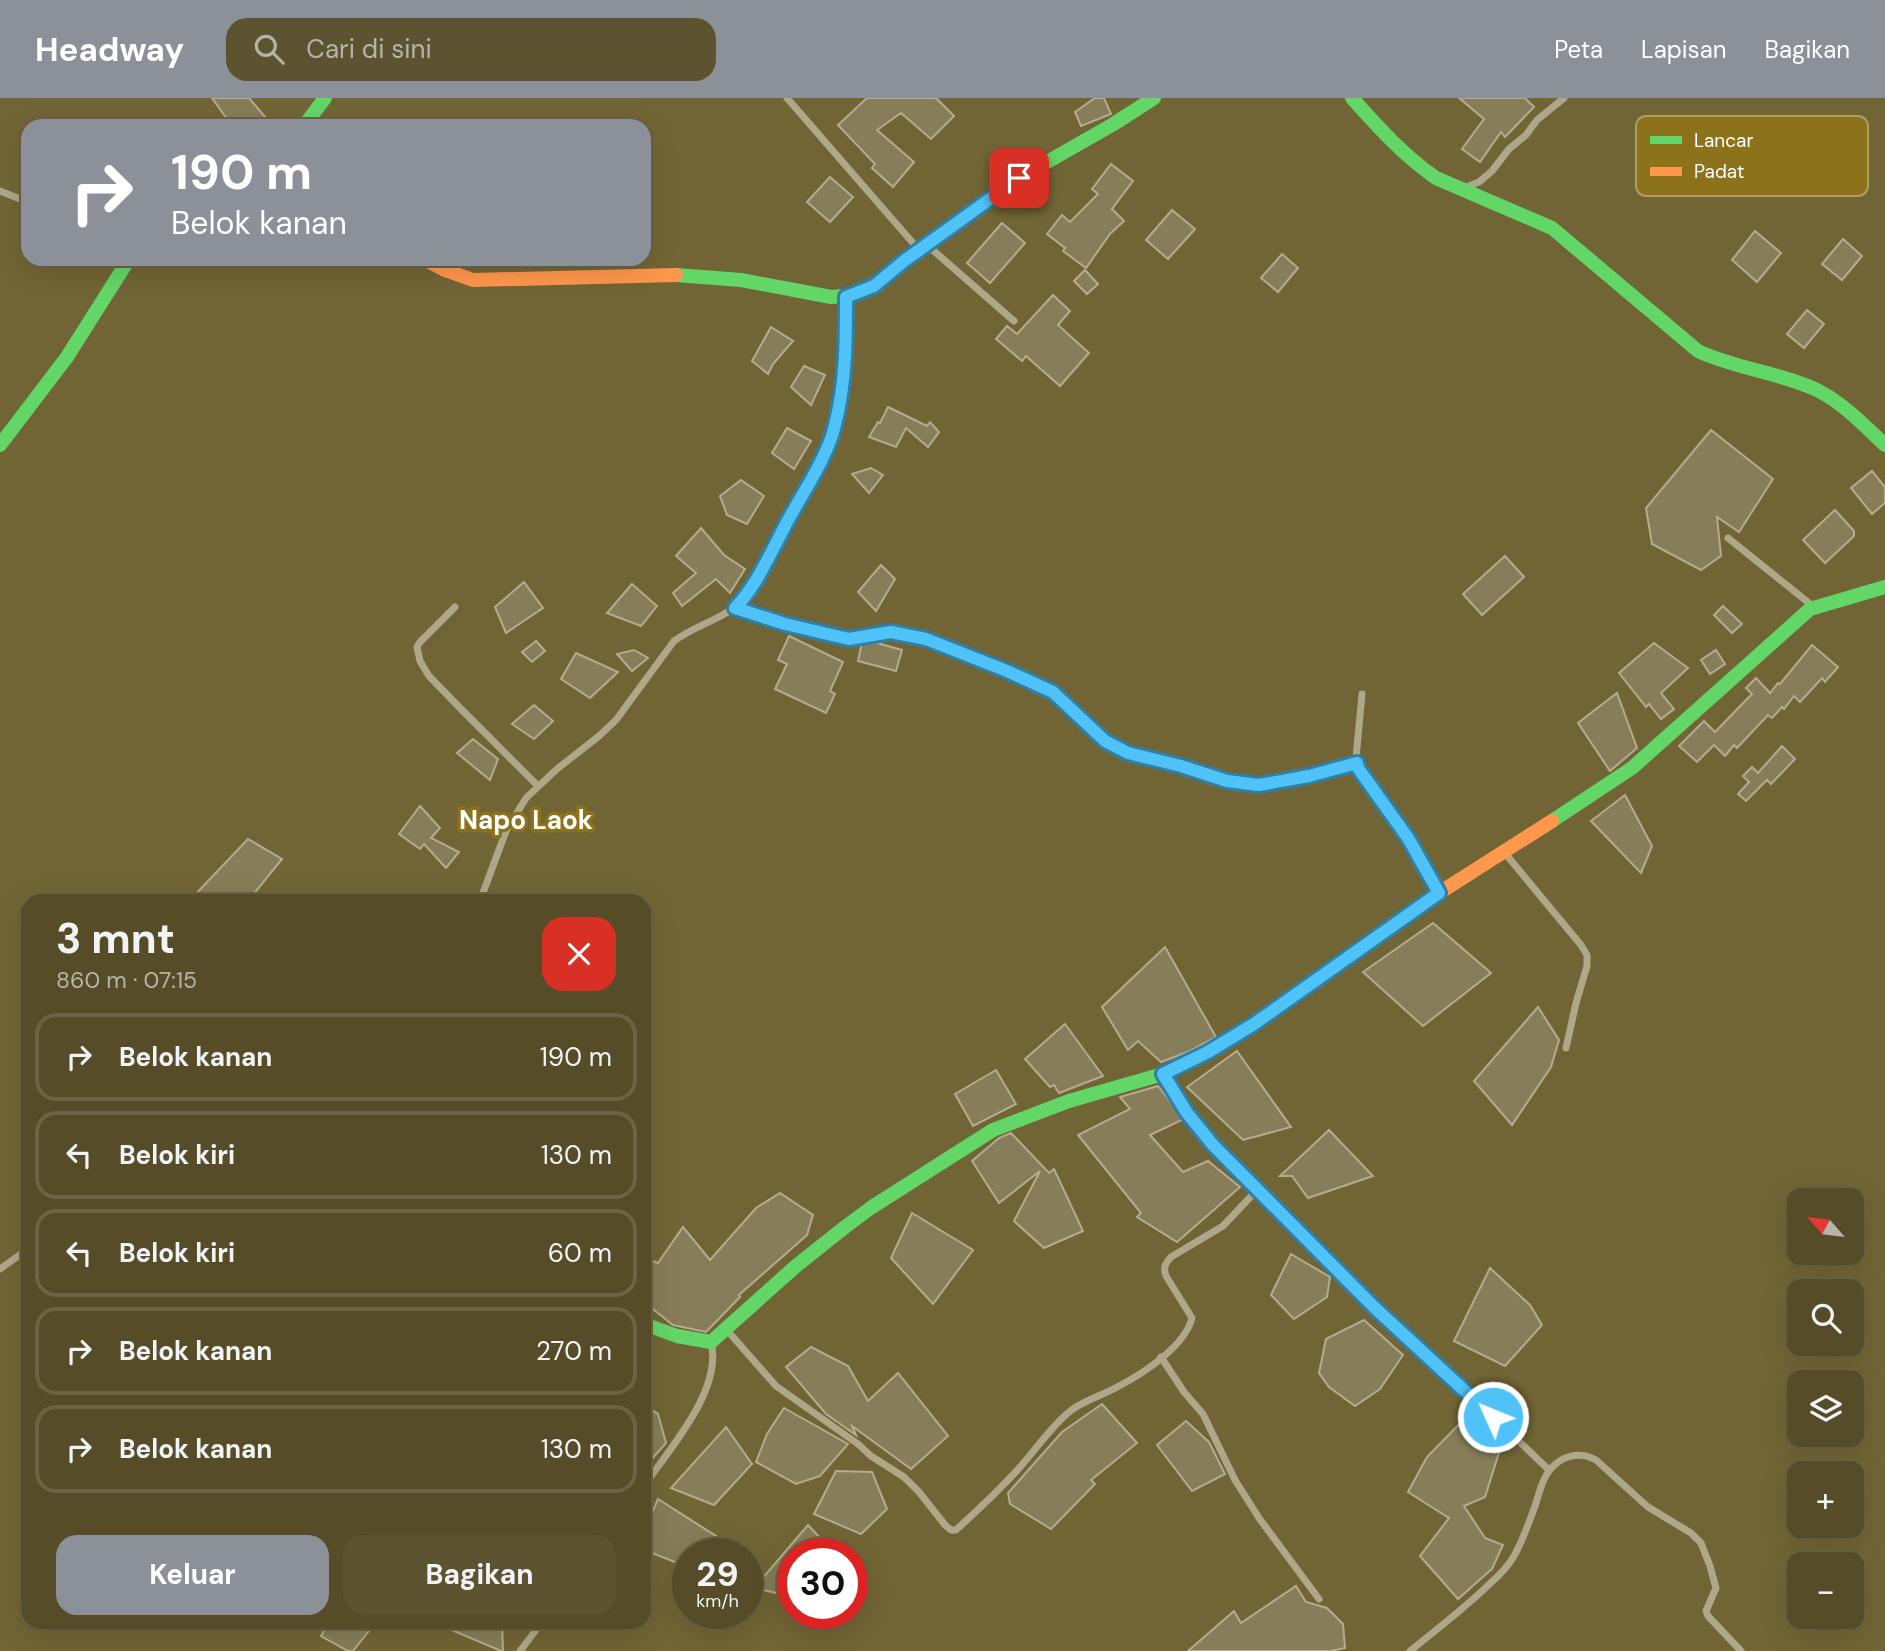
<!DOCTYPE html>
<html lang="id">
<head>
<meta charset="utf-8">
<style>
  :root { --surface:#564c28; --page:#5c5330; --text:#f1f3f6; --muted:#b6b4a8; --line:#6c6345; --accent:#8c9099 }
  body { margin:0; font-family:"DM Sans",sans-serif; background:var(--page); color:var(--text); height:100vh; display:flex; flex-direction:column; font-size:26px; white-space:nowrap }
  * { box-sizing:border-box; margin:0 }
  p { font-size:23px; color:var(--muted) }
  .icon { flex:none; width:38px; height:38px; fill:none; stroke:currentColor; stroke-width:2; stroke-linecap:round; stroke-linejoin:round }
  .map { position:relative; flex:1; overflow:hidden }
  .sheet { position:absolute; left:21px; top:796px; width:630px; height:735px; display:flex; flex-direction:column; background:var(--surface); border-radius:21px; box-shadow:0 7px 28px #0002,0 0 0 2px var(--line) }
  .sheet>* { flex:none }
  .banner { position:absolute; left:21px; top:21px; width:630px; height:147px; border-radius:21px; box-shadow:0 7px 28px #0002,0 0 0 2px var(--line); background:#8c9099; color:#fff; overflow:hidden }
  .needle { width:46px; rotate:298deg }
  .fabs { position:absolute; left:1787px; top:1090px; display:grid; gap:14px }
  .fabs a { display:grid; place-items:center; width:77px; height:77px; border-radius:14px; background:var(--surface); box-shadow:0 7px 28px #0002,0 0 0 2px var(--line); font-size:35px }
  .speed { position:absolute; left:672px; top:1440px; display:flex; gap:14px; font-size:35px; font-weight:700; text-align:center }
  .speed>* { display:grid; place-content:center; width:91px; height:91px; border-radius:50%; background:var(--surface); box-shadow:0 7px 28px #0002,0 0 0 2px var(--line); line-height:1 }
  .speed small { font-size:18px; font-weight:400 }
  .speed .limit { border:10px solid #d22; background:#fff; color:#111 }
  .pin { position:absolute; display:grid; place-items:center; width:60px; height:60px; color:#fff; margin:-30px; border-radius:14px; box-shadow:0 4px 10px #0006 }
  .me { position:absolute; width:77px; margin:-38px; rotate:314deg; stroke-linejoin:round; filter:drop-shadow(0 0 5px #0008) }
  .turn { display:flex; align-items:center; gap:24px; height:147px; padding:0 35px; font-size:32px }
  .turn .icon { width:91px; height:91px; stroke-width:2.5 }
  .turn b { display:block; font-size:49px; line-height:60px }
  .round { display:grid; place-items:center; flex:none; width:74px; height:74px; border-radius:21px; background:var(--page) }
  .overview { display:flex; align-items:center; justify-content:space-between; height:119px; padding:0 35px }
  h1 { font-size:42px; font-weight:700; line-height:52px }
  .action { display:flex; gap:14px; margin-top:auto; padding:14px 35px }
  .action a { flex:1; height:80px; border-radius:21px; background:var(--accent); color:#fff; font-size:28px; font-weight:700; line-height:80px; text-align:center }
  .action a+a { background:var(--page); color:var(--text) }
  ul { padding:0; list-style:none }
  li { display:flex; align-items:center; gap:21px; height:88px; margin:0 14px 10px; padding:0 21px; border:4px solid var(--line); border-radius:21px }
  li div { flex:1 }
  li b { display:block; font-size:26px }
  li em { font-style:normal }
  header { display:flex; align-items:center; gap:42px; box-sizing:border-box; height:98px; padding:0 35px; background:var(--accent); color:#fff }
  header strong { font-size:33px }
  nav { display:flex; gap:38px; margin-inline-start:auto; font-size:24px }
  .search { width:490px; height:63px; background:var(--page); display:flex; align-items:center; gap:18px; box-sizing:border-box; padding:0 24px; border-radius:21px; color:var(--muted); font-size:26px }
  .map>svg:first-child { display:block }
  .building { fill:#877d58; stroke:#b5ac90; stroke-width:2 }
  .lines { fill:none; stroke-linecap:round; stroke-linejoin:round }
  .lane { stroke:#afa789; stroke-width:5 }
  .street { stroke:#afa789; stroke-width:7 }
  .fast { stroke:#63d668; stroke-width:14 }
  .slow { stroke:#ff974d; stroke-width:14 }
  .route-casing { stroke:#337fa1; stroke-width:18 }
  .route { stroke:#4fc3f7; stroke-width:12 }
  .labels { text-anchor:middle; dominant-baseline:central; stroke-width:7; stroke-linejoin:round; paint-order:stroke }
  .quarter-label { font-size:26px; font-weight:bold; fill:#fff; stroke:#8c731b }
  .key { fill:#8c731b; stroke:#ae9d5f; stroke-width:2 }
  .key-label { font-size:19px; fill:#fff }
</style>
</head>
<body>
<header>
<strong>Headway</strong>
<div class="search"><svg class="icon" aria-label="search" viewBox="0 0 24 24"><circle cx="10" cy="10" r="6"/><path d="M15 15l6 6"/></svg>Cari di sini</div>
<nav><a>Peta</a><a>Lapisan</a><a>Bagikan</a></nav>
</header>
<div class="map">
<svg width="1885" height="1553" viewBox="0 0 1885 1553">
  <rect width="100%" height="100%" fill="#726535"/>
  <g class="building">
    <polygon points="212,0 249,0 266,20 257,28 232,28"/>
    <polygon points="867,0 936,0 954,18 931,41 901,15 877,32 914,64 893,89 872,70 875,66 838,27"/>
    <polygon points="1095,0 1104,0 1111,16 1081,28 1075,14"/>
    <polygon points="1459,0 1525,0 1534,9 1505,39 1501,34 1480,64 1462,51 1484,21"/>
    <polygon points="1111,66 1133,83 1112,111 1124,123 1110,136 1086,170 1063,153 1065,150 1047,136 1062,117 1070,124 1098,96 1092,91"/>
    <polygon points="830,79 853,99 830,124 807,104"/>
    <polygon points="1172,112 1195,131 1168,161 1146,142"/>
    <polygon points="1002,125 1025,145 990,185 967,165"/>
    <polygon points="1755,133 1781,155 1757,184 1732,162"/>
    <polygon points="1843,141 1862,158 1842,182 1822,166"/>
    <polygon points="1282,156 1298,170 1278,194 1261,180"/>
    <polygon points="1085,172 1098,186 1087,196 1074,183"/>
    <polygon points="1053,197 1070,213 1058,227 1089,255 1060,288 1026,258 1022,263 996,241 1007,228 1017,236"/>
    <polygon points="1807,212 1824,226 1804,250 1787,236"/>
    <polygon points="771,229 793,243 773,266 768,276 752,263"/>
    <polygon points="804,268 825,277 811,307 791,289"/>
    <polygon points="888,309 927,328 930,324 939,334 928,349 906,330 896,349 869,339 878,324 880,325"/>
    <polygon points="787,330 811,343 794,371 772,355"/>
    <polygon points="1711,332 1773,381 1739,434 1717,419 1721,458 1701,472 1652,446 1646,410"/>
    <polygon points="871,370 883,377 869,395 852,376"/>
    <polygon points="1872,373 1885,389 1885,405 1872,416 1851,390"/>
    <polygon points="741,382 764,398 747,426 727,417 720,398"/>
    <polygon points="1835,412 1854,433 1854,438 1825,465 1803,442"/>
    <polygon points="701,430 724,457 745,471 730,495 716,481 682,508 673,495 696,475 676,458"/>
    <polygon points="1505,458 1524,479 1482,517 1463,496"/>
    <polygon points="881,467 895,481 876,513 858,494"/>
    <polygon points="524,484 543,510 506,535 495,509"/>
    <polygon points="632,486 657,508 641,528 607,515"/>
    <polygon points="1723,508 1742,526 1732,535 1714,517"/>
    <polygon points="789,538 843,564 830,593 835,596 826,615 775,591 787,566 778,562"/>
    <polygon points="536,543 545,553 532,564 522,554"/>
    <polygon points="870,543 902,552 896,573 858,563 862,544"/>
    <polygon points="1654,545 1688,570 1661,595 1674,611 1661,621 1649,606 1646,609 1619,575"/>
    <polygon points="1812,547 1838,569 1825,584 1822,580 1800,604 1794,598 1784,611 1782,609 1772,620 1768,617 1737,650 1734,647 1725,658 1714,647 1697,664 1679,648 1704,623 1715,634 1752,596 1746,590 1756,580 1770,595 1778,585 1780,586"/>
    <polygon points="634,552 648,560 632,573 617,556"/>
    <polygon points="1716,552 1725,566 1710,576 1701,562"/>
    <polygon points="576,555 618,574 590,600 561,581"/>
    <polygon points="1617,595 1637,650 1610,673 1578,625"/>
    <polygon points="534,607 553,623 534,641 512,626"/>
    <polygon points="473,641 498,661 490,682 457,655"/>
    <polygon points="1782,648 1795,661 1771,686 1767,682 1746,703 1738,696 1749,684 1743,678 1752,669 1758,675"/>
    <polygon points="1625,697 1652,748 1641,775 1591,723"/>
    <polygon points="420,708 440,730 431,740 459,754 446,770 424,746 420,751 399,736"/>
    <polygon points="248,741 282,761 248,803 189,803"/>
    <polygon points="1433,825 1491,875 1423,928 1363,874"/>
    <polygon points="1165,849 1216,939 1190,953 1161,964 1138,943 1128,952 1102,909"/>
    <polygon points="1538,909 1559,942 1551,969 1512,1027 1474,983"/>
    <polygon points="1065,926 1103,978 1059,995 1054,987 1050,989 1025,961"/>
    <polygon points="1237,953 1291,1029 1243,1042 1187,989"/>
    <polygon points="996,972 1016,1006 973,1028 955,996"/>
    <polygon points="1158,988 1184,1021 1150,1037 1183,1074 1208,1063 1240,1089 1177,1144 1137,1119 1141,1115 1078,1037 1130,1011 1120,999"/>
    <polygon points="1329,1032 1373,1078 1308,1100 1292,1078 1280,1078"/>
    <polygon points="1011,1035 1049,1075 1054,1071 1083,1133 1044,1150 1014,1123 1040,1073 999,1105 972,1063 999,1040"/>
    <polygon points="780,1095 813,1117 807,1137 739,1197 740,1199 706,1234 673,1227 644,1204 644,1160 658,1165 683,1129 710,1162 756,1110"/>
    <polygon points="912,1115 973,1152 933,1206 891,1160"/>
    <polygon points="1291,1156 1330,1179 1327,1199 1294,1221 1271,1197"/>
    <polygon points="1490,1170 1530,1207 1542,1227 1505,1268 1454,1243"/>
    <polygon points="1364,1222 1403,1257 1380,1291 1355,1308 1329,1289 1319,1275 1326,1241"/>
    <polygon points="811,1249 848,1268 868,1303 898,1275 948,1338 911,1371 852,1328 856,1337 826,1316 786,1269"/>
    <polygon points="1102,1306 1137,1345 1091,1382 1095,1386 1051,1431 1010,1406 1008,1395 1062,1334"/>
    <polygon points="644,1307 658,1316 666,1345 644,1370"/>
    <polygon points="784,1310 848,1346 820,1378 796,1386 756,1364 767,1336"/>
    <polygon points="1468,1317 1503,1342 1485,1399 1464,1408 1485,1440 1503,1447 1492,1471 1458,1501 1420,1458 1449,1420 1408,1394 1427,1359"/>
    <polygon points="1186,1323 1209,1344 1225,1376 1192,1393 1157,1347"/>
    <polygon points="726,1329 752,1366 714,1407 671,1390"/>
    <polygon points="836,1373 872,1374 887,1411 861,1436 814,1416"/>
    <polygon points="658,1401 716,1438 708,1456 688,1456 688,1469 644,1452 644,1433"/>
    <polygon points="808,1427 835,1456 793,1456 793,1499 754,1490"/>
    <polygon points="1296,1488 1306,1504 1327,1510 1343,1526 1345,1550 1331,1553 1188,1553 1234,1513 1241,1525"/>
    <polygon points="329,1524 376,1524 353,1553 348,1553 321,1538"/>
    <polygon points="433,1524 502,1524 503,1553 501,1553"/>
  </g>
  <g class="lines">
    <polyline class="lane" points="735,510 785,526 849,541 891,535 926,541 1007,573 1053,594 1105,643 1128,655 1181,668 1227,683 1259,687 1333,673 1357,665"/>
    <g class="street">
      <polyline points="787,0 919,152"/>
      <polyline points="1462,91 1479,84 1492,73 1509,51 1526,37 1537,22 1564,0"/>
      <polyline points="0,93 28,104"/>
      <polyline points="927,147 1014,223"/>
      <polyline points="1728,440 1814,509"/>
      <polyline points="455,509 420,544 417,549 420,563 429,578 460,610 538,688"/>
      <path d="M1362,596L1356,660L1358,670C1388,711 1415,751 1439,795"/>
      <polyline points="1504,754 1581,847 1587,857 1587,868 1576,905 1566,950"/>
      <path d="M480,803L506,733L526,700L557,671L599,638L616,622L674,543C697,526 725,521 745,500L821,362L835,329L846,263V199"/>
      <polyline points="1163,976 1187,1015 1213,1047 1375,1210 1456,1283 1549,1372"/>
      <polyline points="0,1171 28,1151"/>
      <path d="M726,1231L776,1288L858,1346L871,1358L904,1379L919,1394L945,1427L951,1432H956C978,1412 1001,1391 1021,1368C1035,1352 1058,1320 1076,1309C1089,1301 1105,1296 1119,1288C1144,1275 1185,1248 1192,1220L1166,1178C1163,1169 1165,1166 1171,1159L1223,1128L1257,1092"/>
      <polyline points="1161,1259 1184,1294 1203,1316 1235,1382 1259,1420 1319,1501"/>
      <path d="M644,1388C670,1350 723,1292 711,1244"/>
      <polyline points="520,1553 542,1524"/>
      <path d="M1410,1553C1434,1534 1458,1515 1481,1494C1493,1483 1506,1472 1514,1458C1523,1442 1529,1425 1535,1408C1539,1397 1541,1383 1549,1373C1561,1357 1580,1353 1596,1362L1648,1409L1691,1435L1701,1445L1710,1468L1716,1490L1706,1513L1708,1518L1741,1553"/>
    </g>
    <g class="fast">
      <path d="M1352,0C1378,29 1404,58 1436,80L1552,130L1698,253C1736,271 1779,274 1817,292C1843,305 1864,327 1885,347"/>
      <polyline points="304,28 325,0"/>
      <polyline points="676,177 741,182 831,199 856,197 874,188 904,163 1019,80 1112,27 1154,0"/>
      <polyline points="0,347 67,259 129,161"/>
      <polyline points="1552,723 1632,670 1810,511 1885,489"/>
      <polyline points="644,1226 677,1238 711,1244 796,1168 845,1129 872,1109 993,1032 1069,1003 1163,976 1208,955 1254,926 1304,891"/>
    </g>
    <g class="slow">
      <polyline points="424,161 445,172 473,182 676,177"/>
      <polyline points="1304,891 1439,795 1552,723"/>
    </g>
  </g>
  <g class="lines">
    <g class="route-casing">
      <path id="route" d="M1019,80L904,163L874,188L846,199C846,242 846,285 835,327C827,361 801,397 785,428C770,456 757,487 735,510L785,526L849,541L891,534L926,541L1007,573L1053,594L1105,643L1128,655L1181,668L1227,683L1259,687L1309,678L1357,665L1358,670L1408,740L1439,795L1254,926L1208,954L1163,976L1187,1015L1213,1047L1375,1210L1493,1319"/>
    </g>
    <use href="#route" class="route"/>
  </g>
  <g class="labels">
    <g class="quarter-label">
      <text x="526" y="722">Napo Laok</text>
    </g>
  </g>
  <rect x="1636" y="18" width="232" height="80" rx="10" class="key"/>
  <rect x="1650" y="38" width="32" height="8" fill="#63d668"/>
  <rect x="1650" y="69" width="32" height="9" fill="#ff974d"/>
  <g class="key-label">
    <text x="1694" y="49">Lancar</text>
    <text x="1694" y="80">Padat</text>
  </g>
</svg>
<div class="fabs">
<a><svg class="needle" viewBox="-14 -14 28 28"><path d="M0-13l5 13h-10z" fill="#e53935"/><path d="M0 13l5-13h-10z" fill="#b6b4a8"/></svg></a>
<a><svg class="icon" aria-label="search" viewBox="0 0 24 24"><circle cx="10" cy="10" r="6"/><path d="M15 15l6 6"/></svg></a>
<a><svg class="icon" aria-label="layers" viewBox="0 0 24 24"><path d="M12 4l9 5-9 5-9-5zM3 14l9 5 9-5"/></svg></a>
<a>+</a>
<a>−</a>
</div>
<div class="speed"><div>29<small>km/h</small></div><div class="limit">30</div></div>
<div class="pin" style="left:1019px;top:80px;background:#d93025"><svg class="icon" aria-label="arrive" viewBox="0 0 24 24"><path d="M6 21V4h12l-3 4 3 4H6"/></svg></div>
<svg class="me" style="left:1493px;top:1319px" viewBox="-20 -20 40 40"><circle r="17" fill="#4fc3f7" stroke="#fff" stroke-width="3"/><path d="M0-11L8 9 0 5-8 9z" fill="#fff"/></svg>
<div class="banner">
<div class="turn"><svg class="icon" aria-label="right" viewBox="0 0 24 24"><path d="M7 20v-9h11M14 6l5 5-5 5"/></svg><div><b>190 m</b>Belok kanan</div></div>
</div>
<section class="sheet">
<div class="overview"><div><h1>3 mnt</h1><p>860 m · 07:15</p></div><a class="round" style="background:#d93025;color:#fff"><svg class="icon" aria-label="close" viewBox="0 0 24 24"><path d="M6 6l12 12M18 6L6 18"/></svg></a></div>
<ul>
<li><svg class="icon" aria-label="right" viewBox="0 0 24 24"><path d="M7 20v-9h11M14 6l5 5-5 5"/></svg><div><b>Belok kanan</b></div><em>190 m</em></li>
<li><svg class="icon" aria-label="left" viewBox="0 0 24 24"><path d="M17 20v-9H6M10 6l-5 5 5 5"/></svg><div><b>Belok kiri</b></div><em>130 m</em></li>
<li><svg class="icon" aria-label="left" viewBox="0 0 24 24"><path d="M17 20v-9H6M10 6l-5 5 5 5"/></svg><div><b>Belok kiri</b></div><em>60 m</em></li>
<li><svg class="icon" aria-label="right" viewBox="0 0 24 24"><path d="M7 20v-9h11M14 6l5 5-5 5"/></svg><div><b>Belok kanan</b></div><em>270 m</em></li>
<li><svg class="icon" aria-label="right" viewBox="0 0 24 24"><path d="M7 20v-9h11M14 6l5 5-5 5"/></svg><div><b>Belok kanan</b></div><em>130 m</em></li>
</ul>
<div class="action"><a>Keluar</a><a>Bagikan</a></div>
</section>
</div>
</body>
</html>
